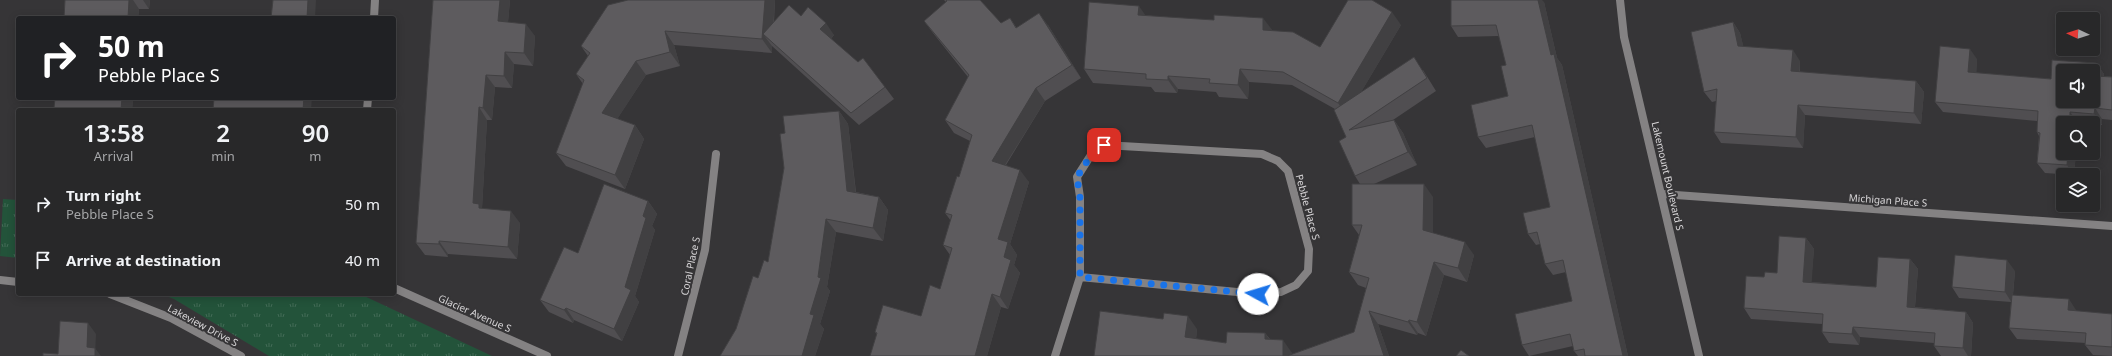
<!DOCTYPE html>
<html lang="en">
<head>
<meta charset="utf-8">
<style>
  :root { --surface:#282829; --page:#303031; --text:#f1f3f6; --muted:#a5a6a8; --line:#444446 }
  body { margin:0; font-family:"Noto Sans",sans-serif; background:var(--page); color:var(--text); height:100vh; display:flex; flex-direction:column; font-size:15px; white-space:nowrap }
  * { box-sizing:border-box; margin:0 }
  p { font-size:13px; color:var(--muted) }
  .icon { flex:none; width:22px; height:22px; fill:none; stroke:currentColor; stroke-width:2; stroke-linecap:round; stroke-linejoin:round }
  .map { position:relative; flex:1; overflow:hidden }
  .side { position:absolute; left:16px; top:108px; width:380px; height:188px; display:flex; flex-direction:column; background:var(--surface); border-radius:4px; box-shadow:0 2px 10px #0003,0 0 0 1px var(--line) }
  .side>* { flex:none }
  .banner { position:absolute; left:16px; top:16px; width:380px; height:84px; border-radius:4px; box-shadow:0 2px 10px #0003,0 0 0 1px var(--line); background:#202124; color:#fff; overflow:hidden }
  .needle { width:26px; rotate:274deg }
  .buttons { position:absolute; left:2056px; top:12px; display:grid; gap:8px }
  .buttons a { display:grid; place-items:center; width:44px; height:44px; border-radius:4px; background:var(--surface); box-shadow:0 2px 10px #0003,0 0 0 1px var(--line); font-size:20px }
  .pin { position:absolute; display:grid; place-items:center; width:34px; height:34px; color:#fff; margin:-17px; border-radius:8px; box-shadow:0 2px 6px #0006 }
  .me { position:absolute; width:44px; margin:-22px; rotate:276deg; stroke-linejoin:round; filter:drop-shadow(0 0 3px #0008) }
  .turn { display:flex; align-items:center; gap:14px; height:84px; padding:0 16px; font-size:18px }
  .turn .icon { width:52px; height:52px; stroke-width:2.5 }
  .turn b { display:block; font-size:28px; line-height:34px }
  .eta { display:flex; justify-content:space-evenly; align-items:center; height:68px; text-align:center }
  .eta b { font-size:24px; font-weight:600; line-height:28px }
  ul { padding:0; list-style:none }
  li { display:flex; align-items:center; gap:12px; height:56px; padding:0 16px }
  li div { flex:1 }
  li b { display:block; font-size:15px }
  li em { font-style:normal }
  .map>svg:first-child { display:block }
  .grass { fill:url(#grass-tufts) }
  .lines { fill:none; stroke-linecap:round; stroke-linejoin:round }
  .minor { stroke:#848283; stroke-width:8 }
  .wall { fill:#504e51 }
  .shaded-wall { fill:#414042 }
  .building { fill:#5d5b5e; stroke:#414042; fill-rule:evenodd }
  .route { stroke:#1a73e8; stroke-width:7; stroke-dasharray:0 12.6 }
  .labels { text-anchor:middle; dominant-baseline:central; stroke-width:4; stroke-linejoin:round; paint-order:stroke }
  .street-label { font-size:10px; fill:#d8d6d8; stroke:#363537 }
</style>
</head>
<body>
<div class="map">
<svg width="2112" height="356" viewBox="0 0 2112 356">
  <defs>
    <pattern id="grass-tufts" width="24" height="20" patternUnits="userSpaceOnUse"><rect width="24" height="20" fill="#23533a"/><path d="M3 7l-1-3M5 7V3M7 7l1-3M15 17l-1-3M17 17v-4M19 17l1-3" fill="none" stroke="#426b56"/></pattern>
  </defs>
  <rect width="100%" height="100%" fill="#363537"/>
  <g class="grass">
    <polygon points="3,199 18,200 18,258 0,256"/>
    <polygon points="161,294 360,294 492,356 269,356 174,299"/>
  </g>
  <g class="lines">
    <g class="minor">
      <polyline points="1620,0 1624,37 1699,356"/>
      <polyline points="374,18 375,0"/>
      <polyline points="367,110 368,98"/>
      <polyline points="1662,194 2112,226"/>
      <polyline points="0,280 18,282"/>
      <polyline points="394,288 547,356"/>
      <polyline points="110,294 171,318 241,356"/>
      <polyline points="678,356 705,250 716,154"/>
      <polyline points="1055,356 1080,277 1080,197 1077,177 1091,155 1104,145 1262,154 1278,161 1288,171 1309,249 1308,271 1296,285 1281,292 1258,294 1080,277"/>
    </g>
  </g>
  <g class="wall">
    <polygon points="65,0 150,0 149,9 139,9 138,18 64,18"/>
    <polygon points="433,0 510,0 508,22 535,36 533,66 514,64 512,88 495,87 492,120 487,120 482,208 520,223 517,259 448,254 448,257 425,255 416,243"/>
    <polygon points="628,0 775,0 774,22 801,16 834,35 831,39 885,87 894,99 859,125 772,46 772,53 674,45 680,66 646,75 617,119 635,125 644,139 625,189 566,166 556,153 583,84 576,74 588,56 581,46"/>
    <polygon points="944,0 980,0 1001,23 1010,18 1016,27 1048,25 1081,78 1045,101 1006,165 1029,182 1010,244 1017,255 1014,265 1020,273 1008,309 1001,307 987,356 870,356 877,335 875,332 921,316 940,289 950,255 943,245 951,221 945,213 959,177 970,141 954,133 945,120 968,77 933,33 924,21 946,2"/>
    <polygon points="1544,2 1557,58 1562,65 1628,356 1578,356 1574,351 1573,346 1529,356 1522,345 1572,301 1566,272 1553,275 1545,264 1540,244 1536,245 1528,234 1550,207 1535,137 1486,148 1478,137 1508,96 1506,65 1499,36 1458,37 1451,26"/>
    <polygon points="1145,15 1272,31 1320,47 1401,25 1361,92 1423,70 1436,91 1393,120 1394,120 1403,133 1417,165 1374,184 1433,197 1433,233 1474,255 1467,282 1444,275 1426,336 1418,333 1417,335 1378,324 1389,356 1094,356 1197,329 1196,339 1226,343 1265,333 1270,339 1292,353 1292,354 1354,332 1366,288 1358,285 1349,272 1359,235 1352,225 1360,184 1355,176 1346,137 1335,109 1292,85 1249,82 1248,99 1219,97 1216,92 1178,89 1177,93 1155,92 1151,87 1093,83 1084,69"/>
    <polygon points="1733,22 1740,33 1743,46 1800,61 1800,72 1916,81 1924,92 1921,124 1805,115 1803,148 1721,143 1714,132 1716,101 1712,102 1704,92"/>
    <polygon points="1977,59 1976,73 2051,79 2096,63 2104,74 2104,76 2112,77 2112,120 2102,119 2102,125 2093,124 2093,123 2063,123 2076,153 2074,175 2045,173 2037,163 2039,136 2037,132 2037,121 1943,112 1935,102"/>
    <polygon points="55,98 133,98 132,110 55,110 54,108"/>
    <polygon points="839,111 848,124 856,192 879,197 888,210 883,241 836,232 827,287 830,291 820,324 824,329 815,356 720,356 736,329 758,278 768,262 784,168 785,133"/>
    <polygon points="648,201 657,214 652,226 655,230 635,296 639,302 622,341 574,320 573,323 549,312 540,300 578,253"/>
    <polygon points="1806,238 1814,249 1811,282 1876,287 1910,259 1918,269 1915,307 1966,312 1973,323 1971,356 1941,356 1934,346 1934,343 1860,337 1859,345 1829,343 1822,332 1822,324 1751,319 1744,308 1764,277 1777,273"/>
    <polygon points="2015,271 2013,295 2076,310 2076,311 2112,314 2112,356 2093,355 2085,345 2086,343 2017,339 2009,328 2011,302 1959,298 1952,287"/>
  </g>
  <g class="shaded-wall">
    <polygon points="129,0 133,0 139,9 138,18 128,18"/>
    <polygon points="143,0 150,0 149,9"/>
    <polygon points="308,0 316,0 315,18 307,18"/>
    <polygon points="500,0 510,0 507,34 498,21"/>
    <polygon points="765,0 775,0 772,42 763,34 772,46 772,53 762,39"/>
    <polygon points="1538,0 1542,0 1544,2 1557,58 1562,65 1628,356 1623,356"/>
    <polygon points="1139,6 1148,19 1138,15"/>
    <polygon points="1392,12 1401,25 1347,116 1338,103"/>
    <polygon points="1039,13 1048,25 1081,78 1072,65"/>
    <polygon points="1263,18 1273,31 1263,30"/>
    <polygon points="1733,22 1740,33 1746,56 1738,46"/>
    <polygon points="826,23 834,35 829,41 820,29"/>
    <polygon points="526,24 535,36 533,66 524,53"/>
    <polygon points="665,31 674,45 680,66 670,52"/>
    <polygon points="1970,49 1977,59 1976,83 1968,72"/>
    <polygon points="1793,50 1800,61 1799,82 1791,71"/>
    <polygon points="505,52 514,64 512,88 504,76"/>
    <polygon points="636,61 646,75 612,127 602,113"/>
    <polygon points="2096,63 2104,74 2103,86 2096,76"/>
    <polygon points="1240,69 1249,82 1248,99 1238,85"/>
    <polygon points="486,75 495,87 492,120 483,108"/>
    <polygon points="1168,76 1178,89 1177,93 1168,80"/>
    <polygon points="1916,81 1924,92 1921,124 1914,113"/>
    <polygon points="1036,88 1045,101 1000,173 992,161"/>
    <polygon points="122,98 133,98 132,110 121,110"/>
    <polygon points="304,98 312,98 311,110 303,110"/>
    <polygon points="1798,105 1805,115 1803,148 1796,137"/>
    <polygon points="479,107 487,120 482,208 488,216 473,203"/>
    <polygon points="2095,108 2102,119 2102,125 2094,114"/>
    <polygon points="839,111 848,124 857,204 847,191"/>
    <polygon points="2070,112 2078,123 2070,123"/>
    <polygon points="1394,120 1403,133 1417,165 1408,152"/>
    <polygon points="635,125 644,139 625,189 615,175"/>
    <polygon points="2068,153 2076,153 2074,175 2067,165"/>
    <polygon points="1020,170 1029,182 1010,244 1017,255 1014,265 1020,273 1008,309 1000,297 1004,257 998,239"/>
    <polygon points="1424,184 1433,197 1433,243 1423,230"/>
    <polygon points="879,197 888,210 883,241 873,228"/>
    <polygon points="648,201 657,214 652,226 655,230 635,296 639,302 622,341 614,329 643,216"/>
    <polygon points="511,211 520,223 517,259 508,247"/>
    <polygon points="826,219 836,232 827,287 830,291 820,324 824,329 815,356 802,356 818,277"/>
    <polygon points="1806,238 1814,249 1811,292 1803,282"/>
    <polygon points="439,241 448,254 448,257 439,244"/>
    <polygon points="1465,242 1474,255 1467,282 1458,268"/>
    <polygon points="1910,259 1918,269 1914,317 1907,307"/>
    <polygon points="2007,260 2015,271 2012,303 2005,292"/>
    <polygon points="1434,262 1444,275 1426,336 1417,322"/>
    <polygon points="992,294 1001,307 987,356 975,356"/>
    <polygon points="2069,299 2076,310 2076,321 2068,310"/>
    <polygon points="566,308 574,320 573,323 564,310"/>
    <polygon points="1369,311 1378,324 1389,356 1384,356"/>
    <polygon points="1966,312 1973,323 1971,356 1968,356 1963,348"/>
    <polygon points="1188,316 1197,329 1195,351 1185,337"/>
    <polygon points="1409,320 1418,333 1417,335 1408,322"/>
    <polygon points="88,323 96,334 95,356 87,347"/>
    <polygon points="1853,327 1860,337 1859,345 1852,334"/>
    <polygon points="1265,333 1274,346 1265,339"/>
    <polygon points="1283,340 1292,353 1292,356 1283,356"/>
    <polygon points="95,348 101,356 95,356"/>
  </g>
  <g class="building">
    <polygon points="65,0 129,0 128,18 64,18"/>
    <polygon points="273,0 308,0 307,18 271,18"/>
    <polygon points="433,0 500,0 498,21 526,24 524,53 505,52 504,76 486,75 483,108 479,107 473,203 479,204 479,208 511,211 508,247 439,241 439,244 416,243"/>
    <polygon points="628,0 765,0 762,39 665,31 670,52 636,61 602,113 635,125 615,175 556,153 584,80 576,74 590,53 581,46 608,5"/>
    <polygon points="946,0 980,0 1001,23 1010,18 1016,28 1039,13 1072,65 1036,88 992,161 1020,170 998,239 1008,242 1004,257 1011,260 1000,297 992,294 975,356 870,356 877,333 875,332 883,305 921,316 930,285 940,289 952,248 943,245 952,215 945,213 957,176 959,177 972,135 945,120 969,75 924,21 947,1"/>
    <polygon points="1348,0 1372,0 1392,12 1338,103 1283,72 1240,69 1238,85 1209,83 1210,79 1168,76 1168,80 1146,79 1146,74 1084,69 1089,2 1139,6 1138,15 1214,20 1214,15 1263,18 1263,30 1293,32 1320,47"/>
    <polygon points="1451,0 1538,0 1551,55 1554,54 1623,356 1585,356 1584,349 1574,351 1570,334 1522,345 1515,314 1572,301 1563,260 1545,264 1537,232 1528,234 1523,213 1550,207 1532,125 1478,137 1471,105 1508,96 1501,66 1506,65 1496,25 1451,26"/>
    <polygon points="789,5 801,16 808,7 826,23 820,29 858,62 863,58 885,87 851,113 763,34"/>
    <polygon points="1733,22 1738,46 1793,50 1791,71 1916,81 1914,113 1798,105 1796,137 1714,132 1717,89 1704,92 1691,32"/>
    <path d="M1940,46L1970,49L1968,72L2051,79L2052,60L2096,63V76L2112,77V110L2095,108L2094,114L2070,112V123H2063V153H2068L2067,165L2037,163L2040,133L2037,132L2038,111L1935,102ZM2063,71H2093V101H2063Z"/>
    <polygon points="1414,57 1427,78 1349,130 1394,120 1408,152 1355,176 1339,141 1346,137 1334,110"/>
    <polygon points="55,98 122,98 121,110 74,110 74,109 54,108"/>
    <polygon points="214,98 304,98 303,110 213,110"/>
    <polygon points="839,111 847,191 879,197 873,228 826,219 818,277 821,278 810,314 814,315 802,356 720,356 736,329 753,276 758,278 764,260 768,262 784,168 780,134 785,133 783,116"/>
    <polygon points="604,184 648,201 643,216 646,218 625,287 631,290 614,329 566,308 564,310 540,300 564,247 578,253"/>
    <polygon points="1352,184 1424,184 1423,230 1465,242 1458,268 1434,262 1417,322 1409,320 1408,322 1369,311 1384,356 1287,356 1354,332 1369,278 1349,272 1362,225 1352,225"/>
    <polygon points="1779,236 1806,238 1803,282 1876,287 1878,257 1910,259 1907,307 1966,312 1963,348 1934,346 1935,333 1853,327 1852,334 1822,332 1823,314 1744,308 1746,276 1764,277 1765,272 1777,273"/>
    <polygon points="1955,255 2007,260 2005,292 1952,287"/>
    <polygon points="2012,295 2069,299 2068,310 2112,314 2112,347 2085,345 2086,333 2009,328"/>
    <polygon points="1100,311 1163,319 1164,313 1188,316 1185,337 1226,343 1227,332 1265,333 1265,339 1283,340 1283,356 1094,356"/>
    <polygon points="60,321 88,323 87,347 95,348 95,356 43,356 43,353 58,354"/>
    <polygon points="1461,350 1469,356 1456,356"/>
  </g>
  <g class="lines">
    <polyline class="route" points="1104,145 1091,155 1077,177 1080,198 1080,277 1258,294"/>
  </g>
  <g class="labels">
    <g class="street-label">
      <text transform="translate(1668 176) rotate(77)">Lakemount Boulevard S</text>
      <text transform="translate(1888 200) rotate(4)">Michigan Place S</text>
      <text transform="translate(1308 207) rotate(75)">Pebble Place S</text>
      <text transform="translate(690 266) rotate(-78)">Coral Place S</text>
      <text transform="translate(475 313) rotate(24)">Glacier Avenue S</text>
      <text transform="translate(203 325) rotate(28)">Lakeview Drive S</text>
    </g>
  </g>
</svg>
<div class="buttons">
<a><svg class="needle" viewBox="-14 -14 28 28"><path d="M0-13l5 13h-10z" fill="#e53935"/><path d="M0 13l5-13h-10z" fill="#a5a6a8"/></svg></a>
<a><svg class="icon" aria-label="sound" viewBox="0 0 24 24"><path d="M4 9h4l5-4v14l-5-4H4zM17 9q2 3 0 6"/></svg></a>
<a><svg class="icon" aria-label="search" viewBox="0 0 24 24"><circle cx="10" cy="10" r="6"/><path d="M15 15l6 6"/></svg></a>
<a><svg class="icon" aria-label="layers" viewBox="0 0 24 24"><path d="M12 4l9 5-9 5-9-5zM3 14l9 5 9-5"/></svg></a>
</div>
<div class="pin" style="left:1104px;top:145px;background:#d93025"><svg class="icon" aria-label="arrive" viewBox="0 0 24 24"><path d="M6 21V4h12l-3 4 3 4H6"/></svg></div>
<svg class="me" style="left:1258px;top:294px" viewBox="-20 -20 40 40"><circle r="19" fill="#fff"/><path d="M0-13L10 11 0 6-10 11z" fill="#1a73e8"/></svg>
<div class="banner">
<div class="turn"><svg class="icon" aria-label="right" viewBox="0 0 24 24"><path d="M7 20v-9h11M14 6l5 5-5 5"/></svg><div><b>50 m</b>Pebble Place S</div></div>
</div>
<section class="side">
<div class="eta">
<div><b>13:58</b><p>Arrival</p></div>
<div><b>2</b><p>min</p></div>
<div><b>90</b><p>m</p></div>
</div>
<ul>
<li><svg class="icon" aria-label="right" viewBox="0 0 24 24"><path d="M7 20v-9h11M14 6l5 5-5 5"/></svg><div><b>Turn right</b><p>Pebble Place S</p></div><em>50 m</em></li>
<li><svg class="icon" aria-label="arrive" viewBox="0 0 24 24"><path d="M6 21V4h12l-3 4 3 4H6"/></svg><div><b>Arrive at destination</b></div><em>40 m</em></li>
</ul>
</section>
</div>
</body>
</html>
